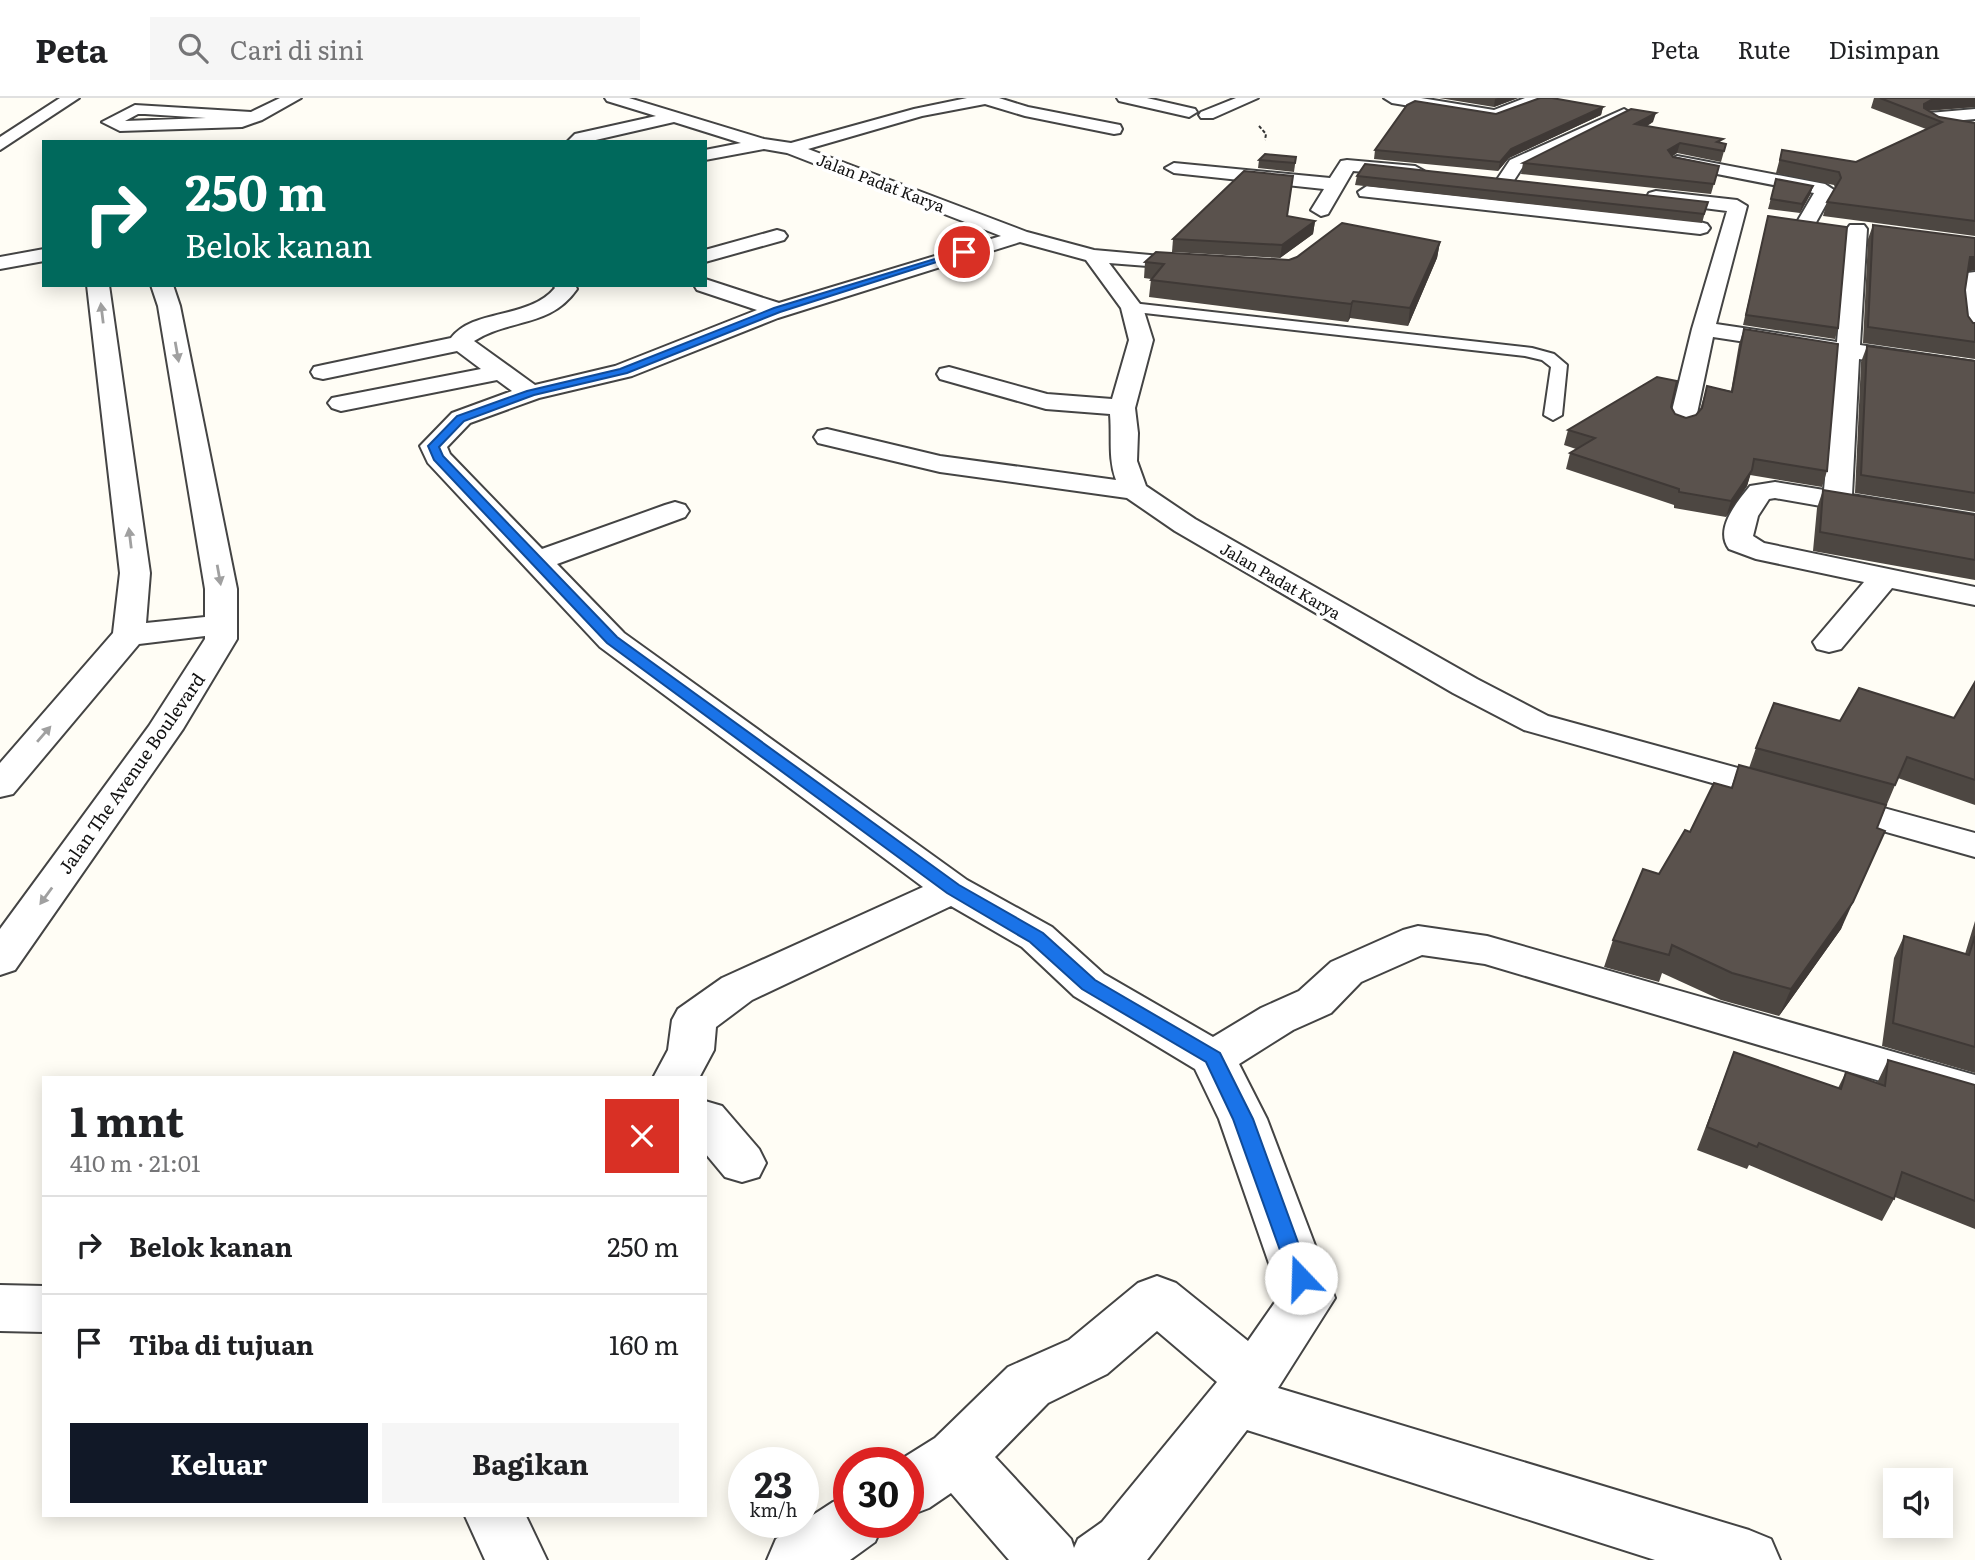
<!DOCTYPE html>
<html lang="id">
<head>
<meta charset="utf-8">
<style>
  :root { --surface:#fff; --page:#f6f6f6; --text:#202124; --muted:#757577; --line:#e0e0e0; --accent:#111827 }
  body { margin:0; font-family:Literata,serif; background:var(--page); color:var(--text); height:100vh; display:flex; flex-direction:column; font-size:26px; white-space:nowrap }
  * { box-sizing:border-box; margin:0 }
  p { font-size:23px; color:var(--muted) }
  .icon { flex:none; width:38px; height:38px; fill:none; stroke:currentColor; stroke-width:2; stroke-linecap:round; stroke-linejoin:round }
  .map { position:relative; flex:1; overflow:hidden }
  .panel { position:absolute; left:42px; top:978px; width:665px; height:441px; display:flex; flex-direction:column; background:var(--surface); border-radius:0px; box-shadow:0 4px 18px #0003 }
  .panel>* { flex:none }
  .top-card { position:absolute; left:42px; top:42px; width:665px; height:147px; border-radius:0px; box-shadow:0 4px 18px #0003; background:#00695c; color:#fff; overflow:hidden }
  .tools { position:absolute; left:1883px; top:1370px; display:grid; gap:14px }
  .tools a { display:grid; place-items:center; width:70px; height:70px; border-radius:0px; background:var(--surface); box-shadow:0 4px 18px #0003; font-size:35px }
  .speed { position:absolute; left:728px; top:1349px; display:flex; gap:14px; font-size:35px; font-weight:700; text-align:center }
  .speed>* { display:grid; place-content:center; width:91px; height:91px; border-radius:50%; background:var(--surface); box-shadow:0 4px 18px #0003; line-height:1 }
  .speed small { font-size:18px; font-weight:400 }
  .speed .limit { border:10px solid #d22; background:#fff; color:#111 }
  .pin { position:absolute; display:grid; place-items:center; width:60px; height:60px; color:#fff; margin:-30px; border:4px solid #fff; border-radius:50%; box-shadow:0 2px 7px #0007 }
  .me { position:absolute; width:77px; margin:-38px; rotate:339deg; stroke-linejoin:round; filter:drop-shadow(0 0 5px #0008) }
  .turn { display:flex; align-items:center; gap:24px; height:147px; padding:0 28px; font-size:32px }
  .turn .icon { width:91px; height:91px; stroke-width:2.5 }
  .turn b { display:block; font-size:49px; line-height:60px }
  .round { display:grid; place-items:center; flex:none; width:74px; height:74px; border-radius:0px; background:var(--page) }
  .overview { display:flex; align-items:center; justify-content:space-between; height:119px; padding:0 28px }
  h1 { font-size:42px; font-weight:700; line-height:52px }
  .cta { display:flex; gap:14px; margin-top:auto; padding:14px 28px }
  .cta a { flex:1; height:80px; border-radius:0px; background:var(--accent); color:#fff; font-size:28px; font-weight:700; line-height:80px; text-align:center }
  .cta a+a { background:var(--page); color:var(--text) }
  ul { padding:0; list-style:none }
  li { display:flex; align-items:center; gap:21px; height:98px; padding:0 28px; border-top:2px solid var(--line) }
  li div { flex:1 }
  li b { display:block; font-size:26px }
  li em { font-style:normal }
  header { display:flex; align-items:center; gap:42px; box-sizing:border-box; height:98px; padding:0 35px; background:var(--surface); border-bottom:2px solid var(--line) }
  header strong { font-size:33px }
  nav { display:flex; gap:38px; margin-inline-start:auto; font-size:24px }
  .search { width:490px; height:63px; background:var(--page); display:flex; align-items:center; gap:18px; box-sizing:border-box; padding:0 24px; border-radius:0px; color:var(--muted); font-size:26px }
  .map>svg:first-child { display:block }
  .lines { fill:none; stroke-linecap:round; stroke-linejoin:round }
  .lane-casing { stroke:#444; stroke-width:4 }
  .street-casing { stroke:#444; stroke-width:4 }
  .path { stroke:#333; stroke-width:2; stroke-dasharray:3.5 2; stroke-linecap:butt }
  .lane { fill:#fff; fill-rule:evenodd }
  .street { fill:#fff; fill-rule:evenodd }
  .wall { fill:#4d4742 }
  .shaded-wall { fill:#3f3936 }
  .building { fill:#5a524d; stroke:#3f3936; stroke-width:2 }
  .oneway { fill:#a0a0a0 }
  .route { fill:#1a73e8; stroke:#114b97; stroke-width:2 }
  .labels { text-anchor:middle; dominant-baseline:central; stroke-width:7; stroke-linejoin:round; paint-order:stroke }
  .far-street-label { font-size:16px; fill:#111; stroke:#fff }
  .street-label { font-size:18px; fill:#111; stroke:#fff }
</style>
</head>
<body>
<header>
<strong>Peta</strong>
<div class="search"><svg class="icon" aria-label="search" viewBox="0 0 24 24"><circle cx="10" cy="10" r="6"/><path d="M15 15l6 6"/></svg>Cari di sini</div>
<nav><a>Peta</a><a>Rute</a><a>Disimpan</a></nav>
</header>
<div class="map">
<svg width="1975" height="1462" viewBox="0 0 1975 1462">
  <rect width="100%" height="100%" fill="#fffdf5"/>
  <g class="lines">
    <g class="lane-casing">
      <polygon id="lane" points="1132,205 1532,250 1554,256 1567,267 1562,317 1553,322 1544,317 1551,269 1542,262 1525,258 1127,213 1124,210"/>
    </g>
    <g class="street-casing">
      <g id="street">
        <polygon points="60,0 79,0 0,52 0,39"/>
        <path d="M280,0H301L262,22L242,29L120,33L102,24L135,7L251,14ZM138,16H145L206,20L125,23Z"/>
        <path d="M605,0H629L764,41L791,45L914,11L967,0H999L1028,9L1120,27L1122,31L1120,35L1114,36L1025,18L985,6L922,18L808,51L1027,134L1094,152L1206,162L1209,166L1206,170L1199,172L1109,165L1143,210L1153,242L1135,310L1138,335L1137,363L1146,388L1195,421L1477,581L1548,618L1975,735V759L1524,632L1453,595L1175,433L1127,400L940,374L818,345L814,339L818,333L827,331L940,358L1116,382C1108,360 1112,340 1110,316L1046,311L940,281L937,276L940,271L949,269L1047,296L1112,301L1129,242L1121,210L1086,162L1020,144L778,220L632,278L539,300L470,325L447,349L450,356L542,451L665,407L675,404L685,407L689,413L685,419L557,466L624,535L967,782L1052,829L1104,876L1213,939L1261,910L1299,893L1331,864L1403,832L1418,828L1487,838L1975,977V1011L1485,866L1422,857L1361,884L1331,915L1293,932L1239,966L1267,1021L1335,1200L1278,1290L1749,1432L1771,1441L1780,1462H1655L1247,1332L1147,1462H1009L951,1395L929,1410L908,1418V1365H895L935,1340L1008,1269L1069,1242L1138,1185L1157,1178L1176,1185L1248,1243L1280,1197L1219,1021L1195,971L1074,898L1022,849L951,808L752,902L716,929L714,952L699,980H653L668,952L672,922L678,911L722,880L923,789L600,549L428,365L420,348L452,315L512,293L497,282L341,313L332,310L328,305L332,300L481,271L457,253L323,281L314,279L311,274L314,269L323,267L451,240C474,210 528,222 555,190L553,187H575L577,191C550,230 510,220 474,243L535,287L615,268L757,212L697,192L694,187H705V181L779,205L1001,138L787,55L764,51L705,62V52L741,45L674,24L587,44H567L575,36L656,18L607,3ZM1157,1233L1217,1284L1102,1424L1078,1441L1074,1450L1071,1441L995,1359L1048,1305L1107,1276Z"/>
        <polygon points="1117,0 1147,0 1195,11 1197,14 1189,19 1119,3"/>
        <polygon points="1236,0 1258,0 1213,20 1201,20 1199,17 1201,14"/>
        <polygon points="1384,0 1421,0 1494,12 1525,0 1547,0 1545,3 1495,22 1392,5"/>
        <polygon points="1624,11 1632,16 1630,19 1522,70 1511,87 1505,88 1496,83 1510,62"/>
        <polygon points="1975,11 1975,21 1953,23 1975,26 1975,36 1936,29 1921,20 1929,15"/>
        <polygon points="1677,58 1825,86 1834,92 1814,128 1807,130 1797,124 1814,95 1671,67 1668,63"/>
        <polygon points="1347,62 1415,68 1424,73 1415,78 1353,73 1328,116 1321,118 1311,112 1324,91 1174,75 1165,70 1174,65 1330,80 1341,63"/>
        <polygon points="1367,88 1700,124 1707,126 1710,130 1707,134 1700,136 1360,98 1358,94"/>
        <path d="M1656,93L1737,102L1747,108L1716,226L1837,244L1847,131L1850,127H1864L1867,131L1860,247L1975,264V278L1859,261L1852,397L1975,417V435L1775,400L1769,401L1758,418L1753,438L1764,445L1975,489V507L1892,490L1841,551L1829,554L1817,551L1813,544L1864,484L1756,461L1729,451C1714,431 1737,404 1750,388L1775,384L1824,392L1836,258L1713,239L1695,325L1691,330L1682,333L1673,330L1669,325L1692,231L1727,113L1649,103L1647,99L1649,95Z"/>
        <polygon points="777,132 784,134 787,138 784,142 705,164 705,152"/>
        <polygon points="44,151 44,163 0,171 0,159"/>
        <path d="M1975,174V240L1967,238C1959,227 1960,187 1967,175Z"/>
        <polygon points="87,187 109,187 150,475 146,525 205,519 205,491 158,208 151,187 173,187 180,208 237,491 237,541 183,631 15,872 0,877 0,831 149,628 205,541 205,538 139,546 13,696 0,699 0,665 113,535 120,475"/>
        <polygon points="705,1003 722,1008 759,1051 766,1065 759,1079 742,1084 725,1079 705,1055"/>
        <polygon points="0,1187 44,1188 44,1234 0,1233"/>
        <polygon points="849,1397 849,1424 884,1424 875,1444 850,1462 767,1462 776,1441 833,1404"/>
        <polygon points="465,1418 526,1418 547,1462 485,1462"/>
      </g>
    </g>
    <polyline class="path" points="1259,28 1266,36 1265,42"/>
    <use href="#lane" class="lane"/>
    <use href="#street" class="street"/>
  </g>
  <g class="wall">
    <polygon points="1439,0 1518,0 1494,9"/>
    <polygon points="1874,0 1975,0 1975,9 1928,13 1939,19 1975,25 1975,138 1823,118 1827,104 1835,90 1834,87 1776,75 1782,52 1856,64 1926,31 1871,10"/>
    <polygon points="1603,9 1601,17 1509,60 1498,73 1374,61 1375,52 1496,16"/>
    <polygon points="1653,24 1647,28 1726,46 1721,64 1677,55 1673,58 1719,68 1711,96 1521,76 1523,65"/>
    <polygon points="1296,59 1294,74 1258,70 1259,62"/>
    <polygon points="1357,78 1708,104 1702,125 1355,87"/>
    <polygon points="1776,81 1813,88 1810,97 1800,115 1768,111"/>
    <polygon points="1287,118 1315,123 1313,136 1280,160 1172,154 1173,141"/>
    <polygon points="1768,118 1838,230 1835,241 1743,227"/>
    <polygon points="1873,127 1975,172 1968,173 1965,192 1968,218 1973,225 1975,225 1975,261 1863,245 1868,141"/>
    <polygon points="1440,144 1437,160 1408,228 1350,220 1348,224 1149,199 1151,181 1144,180 1145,164 1289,162"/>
    <polygon points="1744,231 1827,373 1822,389 1750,377 1747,388 1726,419 1674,410 1674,407 1566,371 1570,355 1576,351 1564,347 1568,332 1671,309 1675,316 1686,320 1696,317 1700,312 1707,288 1731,293 1739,246"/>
    <polygon points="1867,248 1975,263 1975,414 1855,395 1861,264"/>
    <polygon points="1823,392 1975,417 1975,482 1813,453 1817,410"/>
    <polygon points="1975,584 1975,707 1898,680 1877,730 1841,831 1779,918 1721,902 1662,875 1659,884 1604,869 1613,842 1690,734 1731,690 1739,667 1749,670 1756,650 1840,623 1954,620"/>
    <polygon points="1975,823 1975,975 1882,948 1894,860 1904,838 1965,856"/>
    <polygon points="1734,954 1838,990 1846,974 1877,985 1888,962 1975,987 1975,1131 1895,1099 1882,1123 1749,1067 1747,1071 1697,1052"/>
  </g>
  <g class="shaded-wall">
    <polygon points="1498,0 1518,0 1494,9 1495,1"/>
    <polygon points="1975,0 1975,9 1929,12 1922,16 1924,6 1933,1"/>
    <polygon points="1603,9 1601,17 1509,60 1498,73 1500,64 1511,51"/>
    <polygon points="1656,15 1653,24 1633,36 1635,26"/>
    <polygon points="1680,45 1677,55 1665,62 1668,52"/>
    <polygon points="1813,88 1810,97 1800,115 1802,106"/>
    <polygon points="1315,123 1313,136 1280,160 1282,147"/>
    <polygon points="1440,144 1437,160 1408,228 1410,210"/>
    <polygon points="1970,159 1975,159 1975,172 1965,174"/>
    <polygon points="1353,203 1350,220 1348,224 1351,206"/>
    <polygon points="1752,372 1747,388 1726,419 1731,403"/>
    <polygon points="1885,733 1841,831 1779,918 1791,891"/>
  </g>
  <g class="building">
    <polygon points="1540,0 1552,0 1603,9 1511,51 1500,64 1375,52 1407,7 1415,3 1496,16"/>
    <polygon points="1880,0 1940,0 1933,1 1924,6 1924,10 1939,19 1975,25 1975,123 1827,104 1841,80 1839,74 1780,62 1782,52 1856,64 1942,24"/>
    <polygon points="1631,11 1656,15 1635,26 1723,41 1717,44 1726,46 1724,53 1680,45 1668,52 1673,59 1719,68 1714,86 1523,65"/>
    <polygon points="1265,56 1296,59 1295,65 1259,62"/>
    <polygon points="1365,66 1708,104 1704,116 1357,78"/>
    <polygon points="1244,73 1293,78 1287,118 1315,123 1282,147 1173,141"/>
    <polygon points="1776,81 1813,88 1802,106 1771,101"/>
    <polygon points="1768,118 1847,129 1838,230 1746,217"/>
    <polygon points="1342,125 1440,144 1410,210 1353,203 1351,206 1151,182 1164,166 1145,164 1156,154 1289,162 1297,159"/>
    <polygon points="1873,127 1975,140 1975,159 1970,159 1965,192 1968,218 1973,225 1975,225 1975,244 1868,229"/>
    <polygon points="1744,231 1838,246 1827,373 1754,361 1752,372 1731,403 1679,394 1679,391 1570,355 1595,340 1568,332 1657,279 1677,283 1671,309 1675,316 1686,320 1696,317 1702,310 1707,288 1732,294"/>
    <polygon points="1867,248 1975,263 1975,395 1861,377"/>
    <polygon points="1823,392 1975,417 1975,462 1820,434"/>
    <polygon points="1975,584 1975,682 1907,659 1895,687 1756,650 1774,605 1840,623 1859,590 1954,620"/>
    <polygon points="1739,667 1886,707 1877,730 1885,733 1853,804 1791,891 1732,875 1672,847 1669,857 1613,842 1643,771 1659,776 1685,732 1690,734 1714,685 1732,690"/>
    <polygon points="1904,838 1969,857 1975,838 1975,949 1893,925"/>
    <polygon points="1734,954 1841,991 1846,974 1885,988 1888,962 1975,987 1975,1103 1902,1074 1894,1101 1759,1045 1757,1049 1707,1029"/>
  </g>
  <defs><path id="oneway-solid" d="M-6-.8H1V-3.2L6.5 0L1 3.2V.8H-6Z" transform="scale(1.75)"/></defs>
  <g class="oneway">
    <use href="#oneway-solid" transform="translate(102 215) rotate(-97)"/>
    <use href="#oneway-solid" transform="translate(177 254) rotate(80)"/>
    <use href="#oneway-solid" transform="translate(130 440) rotate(-97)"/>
    <use href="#oneway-solid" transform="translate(219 477) rotate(80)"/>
    <use href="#oneway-solid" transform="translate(44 636) rotate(-49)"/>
    <use href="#oneway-solid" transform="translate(46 798) rotate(126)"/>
  </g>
  <polygon class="route" points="961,153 968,154 780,214 627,275 534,297 464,323 439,349 443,358 617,539 959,787 1043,835 1095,882 1220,955 1253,1021 1311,1180 1308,1186 1301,1189 1293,1186 1290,1180 1233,1021 1206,964 1082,891 1030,844 947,795 607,545 434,362 428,348 457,318 527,293 620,271 774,210"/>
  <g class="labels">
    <g class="far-street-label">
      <text transform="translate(881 84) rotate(21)">Jalan Padat Karya</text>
      <text transform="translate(1281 482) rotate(30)">Jalan Padat Karya</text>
    </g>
    <g class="street-label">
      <text transform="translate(131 675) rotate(-55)">Jalan The Avenue Boulevard</text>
    </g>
  </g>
</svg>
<div class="tools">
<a><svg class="icon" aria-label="sound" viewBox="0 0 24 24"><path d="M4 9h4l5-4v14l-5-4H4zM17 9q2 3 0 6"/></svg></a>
</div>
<div class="speed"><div>23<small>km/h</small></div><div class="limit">30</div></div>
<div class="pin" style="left:964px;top:154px;background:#d93025"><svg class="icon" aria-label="arrive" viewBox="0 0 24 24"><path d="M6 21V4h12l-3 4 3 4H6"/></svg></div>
<svg class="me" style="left:1301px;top:1180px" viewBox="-20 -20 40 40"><circle r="19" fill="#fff"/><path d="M0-13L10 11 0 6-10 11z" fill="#1a73e8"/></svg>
<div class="top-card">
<div class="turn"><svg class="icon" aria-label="right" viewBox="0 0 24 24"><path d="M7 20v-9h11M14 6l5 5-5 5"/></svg><div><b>250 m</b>Belok kanan</div></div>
</div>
<section class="panel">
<div class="overview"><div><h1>1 mnt</h1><p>410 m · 21:01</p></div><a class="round" style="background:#d93025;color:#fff"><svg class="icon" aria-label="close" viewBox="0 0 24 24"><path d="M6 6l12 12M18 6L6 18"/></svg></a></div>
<ul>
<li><svg class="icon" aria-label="right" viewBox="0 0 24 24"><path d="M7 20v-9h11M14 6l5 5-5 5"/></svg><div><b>Belok kanan</b></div><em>250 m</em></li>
<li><svg class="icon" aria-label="arrive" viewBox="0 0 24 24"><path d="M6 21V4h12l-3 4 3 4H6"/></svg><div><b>Tiba di tujuan</b></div><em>160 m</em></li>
</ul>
<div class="cta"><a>Keluar</a><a>Bagikan</a></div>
</section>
</div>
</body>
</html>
